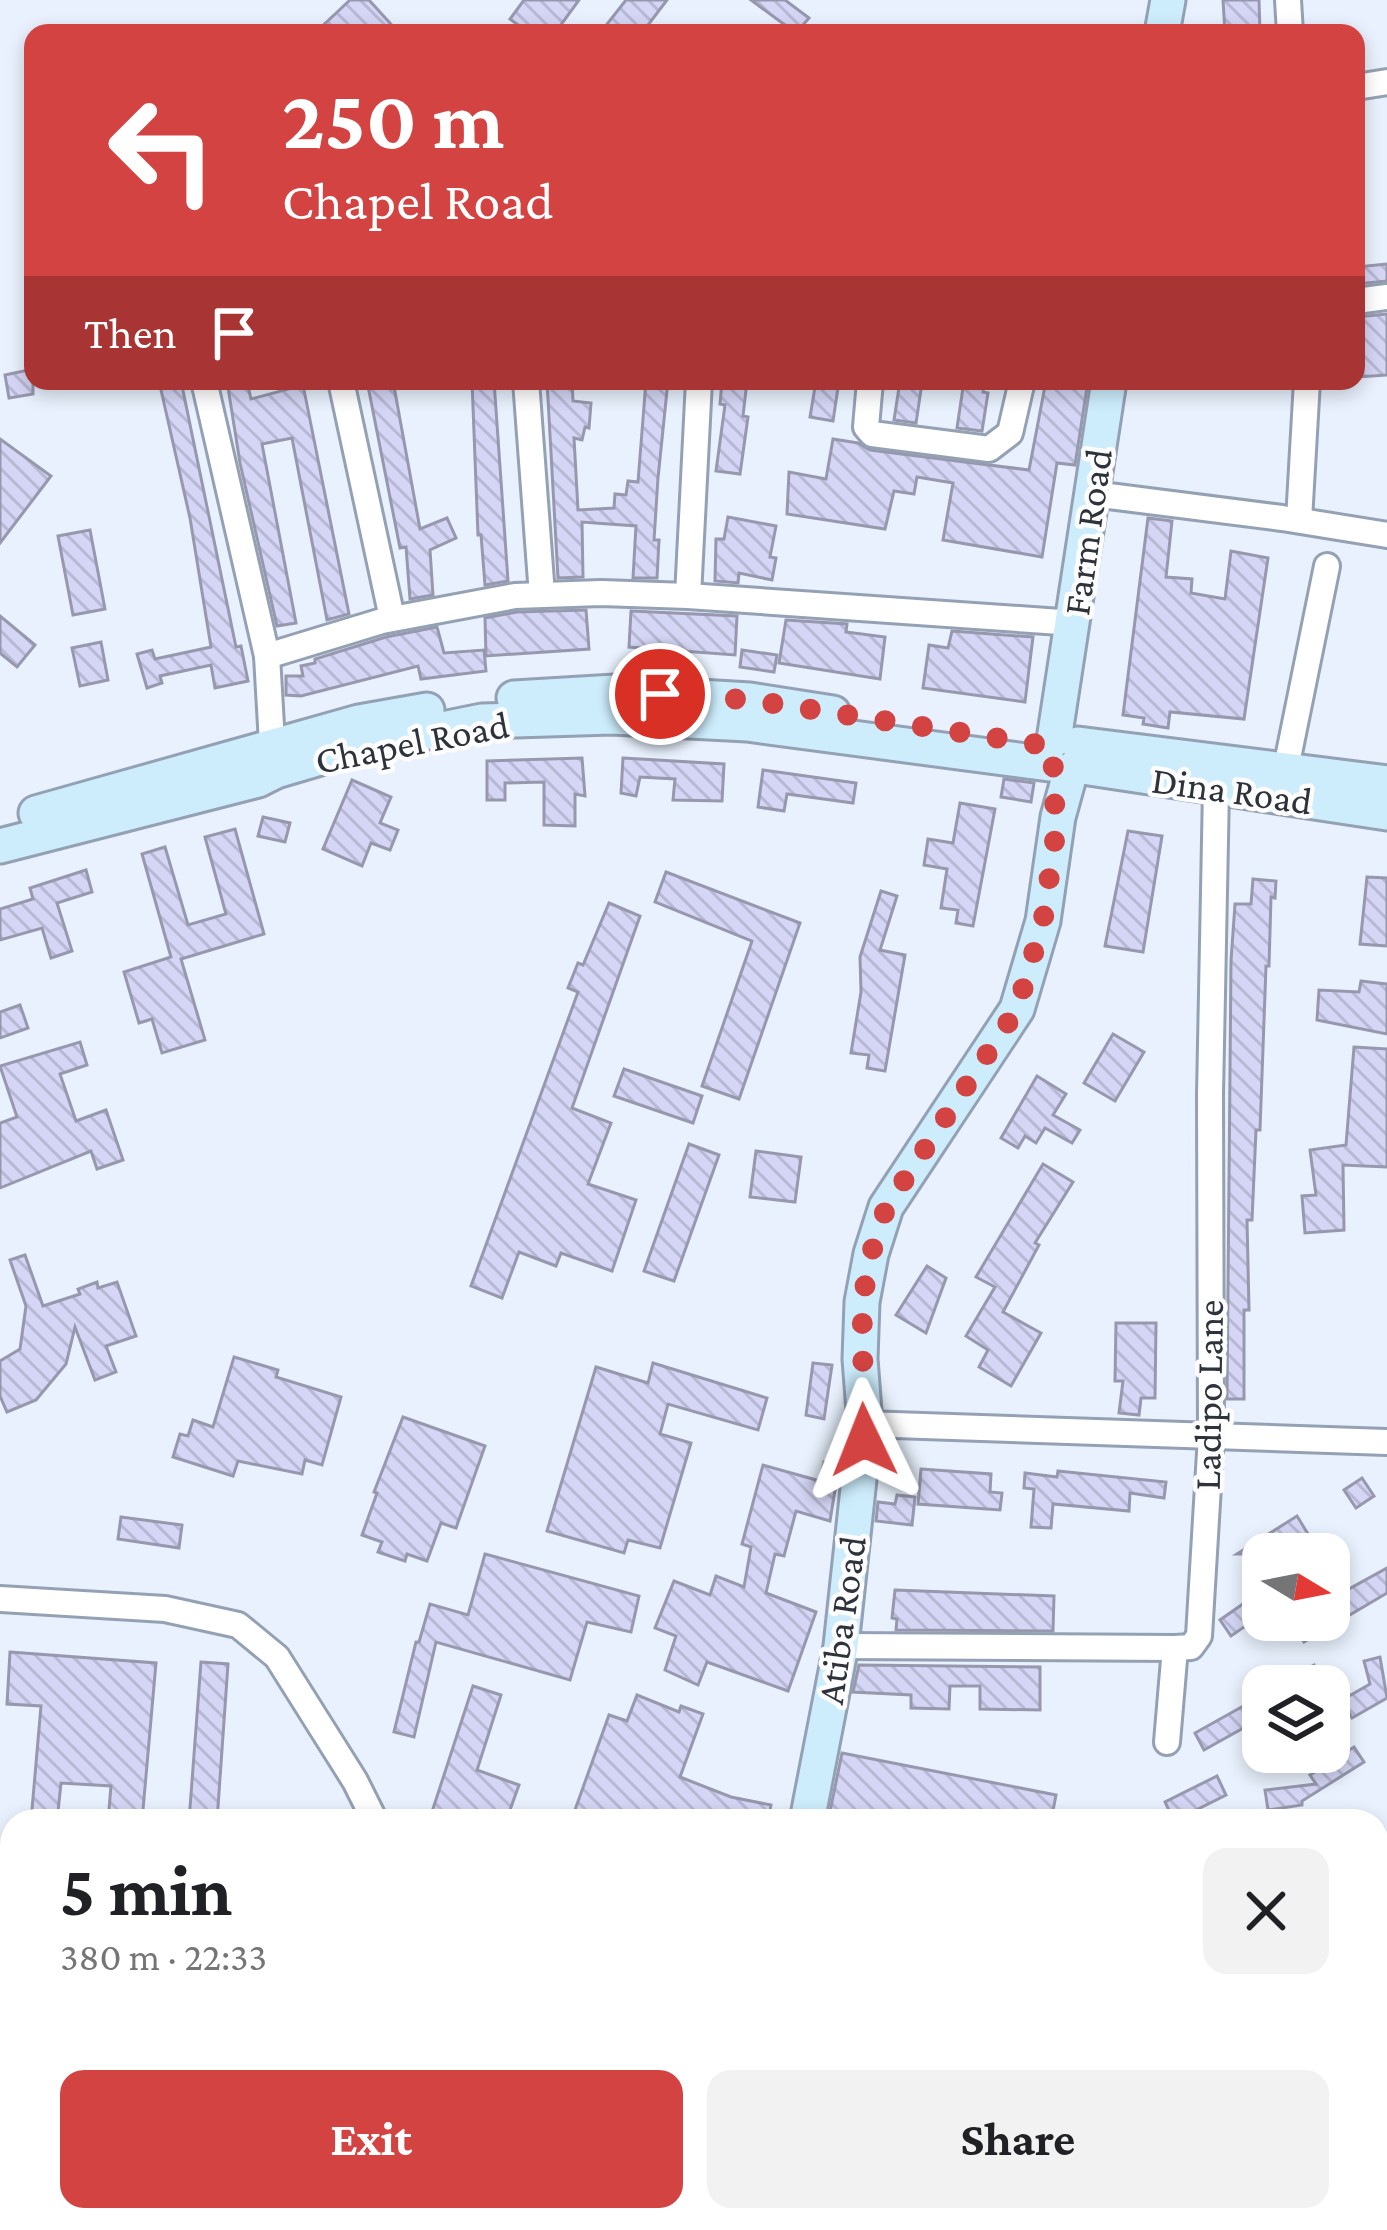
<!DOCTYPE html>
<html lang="en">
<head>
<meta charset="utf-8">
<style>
  :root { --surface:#fff; --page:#f2f2f2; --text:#202124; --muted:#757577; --accent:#d24342 }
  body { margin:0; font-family:"Crimson Pro",serif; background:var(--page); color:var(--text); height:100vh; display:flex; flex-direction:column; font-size:45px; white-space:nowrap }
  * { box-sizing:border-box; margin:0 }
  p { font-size:39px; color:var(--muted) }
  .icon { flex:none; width:66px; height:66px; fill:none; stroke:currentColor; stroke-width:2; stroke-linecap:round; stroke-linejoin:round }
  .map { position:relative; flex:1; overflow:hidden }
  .details { position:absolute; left:0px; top:1809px; width:1389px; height:423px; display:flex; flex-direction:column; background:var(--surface); border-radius:36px 36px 0 0; box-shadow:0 6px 18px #0003 }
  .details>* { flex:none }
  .top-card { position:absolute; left:24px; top:24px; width:1341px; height:366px; border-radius:24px; box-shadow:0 6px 18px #0003; background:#d24342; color:#fff; overflow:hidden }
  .needle { width:78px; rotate:100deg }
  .tools { position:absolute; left:1242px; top:1533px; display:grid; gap:24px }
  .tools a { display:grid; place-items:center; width:108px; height:108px; border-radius:24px; background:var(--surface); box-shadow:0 6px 18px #0003; font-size:60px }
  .pin { position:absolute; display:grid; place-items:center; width:102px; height:102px; color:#fff; margin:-51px; border:6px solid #fff; border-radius:50%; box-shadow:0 3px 12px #0007 }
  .me { position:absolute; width:132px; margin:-66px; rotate:358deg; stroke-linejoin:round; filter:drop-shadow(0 0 9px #0008) }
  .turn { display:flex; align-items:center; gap:42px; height:252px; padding:0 60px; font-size:54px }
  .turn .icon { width:156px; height:156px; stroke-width:2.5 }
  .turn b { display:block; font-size:84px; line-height:102px }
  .then { display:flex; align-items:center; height:114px; padding:0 60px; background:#0003; gap:24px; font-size:45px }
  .round { display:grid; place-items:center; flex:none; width:126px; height:126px; border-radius:24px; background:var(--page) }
  .head { display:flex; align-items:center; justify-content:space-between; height:204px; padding:0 60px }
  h1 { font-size:72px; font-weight:700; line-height:90px }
  .button { display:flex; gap:24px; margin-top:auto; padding:24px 60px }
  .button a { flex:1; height:138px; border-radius:24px; background:var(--accent); color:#fff; font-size:48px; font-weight:700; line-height:138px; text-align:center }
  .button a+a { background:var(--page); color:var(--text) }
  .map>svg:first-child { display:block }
  .building { fill:url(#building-back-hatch); stroke:#9798ae; stroke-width:3 }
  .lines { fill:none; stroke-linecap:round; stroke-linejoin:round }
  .street-casing { stroke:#94a1b4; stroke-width:30 }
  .secondary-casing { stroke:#94a1b4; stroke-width:39 }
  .street { stroke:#fff; stroke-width:24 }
  .secondary { stroke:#cdedfd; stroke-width:33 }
  .route { stroke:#d24342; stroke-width:21; stroke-dasharray:0 37.8 }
  .labels { text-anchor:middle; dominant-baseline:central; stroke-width:9; stroke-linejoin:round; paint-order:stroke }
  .street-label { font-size:39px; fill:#2e333b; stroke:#fdfdfd }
</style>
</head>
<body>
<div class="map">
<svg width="1387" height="2230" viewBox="0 0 1387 2230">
  <defs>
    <pattern id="building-back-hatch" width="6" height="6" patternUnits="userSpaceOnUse" patternTransform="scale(3)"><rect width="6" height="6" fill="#d5d6f5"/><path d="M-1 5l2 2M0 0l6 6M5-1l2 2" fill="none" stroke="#b7b8d3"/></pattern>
  </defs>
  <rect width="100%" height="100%" fill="#e8f1fd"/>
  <g class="building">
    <polygon points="350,0 369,0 399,33 315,33"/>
    <polygon points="524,0 579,0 555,33 529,33 510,19"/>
    <polygon points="626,0 667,0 642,33 600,33"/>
    <polygon points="751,0 785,0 809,18 796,33"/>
    <polygon points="1223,0 1259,0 1260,33 1225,33"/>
    <polygon points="1387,264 1387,281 1356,284 1356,267"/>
    <polygon points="1387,314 1387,375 1358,377 1356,317"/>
    <polygon points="33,369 33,394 9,398 5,375"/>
    <polygon points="159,381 181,381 236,647 241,646 248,681 215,688 211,665 160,676 162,683 147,688 137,654 152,650 155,659 211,647 190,518"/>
    <polygon points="227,381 247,381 251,399 303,385 349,614 327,620 292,438 262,444 296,623 277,626 240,463"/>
    <polygon points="367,381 393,381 420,529 447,518 456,538 430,550 433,595 410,599 406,547 400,548"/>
    <polygon points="472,381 494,381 508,581 485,585 481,535 478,535"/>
    <polygon points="547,381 572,381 573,401 591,403 589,428 585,427 582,440 574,438 578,510 614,508 615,494 626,495 628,481 638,482 646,381 668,381 658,478 654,540 659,540 657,578 633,578 636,526 582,522 583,577 558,578"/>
    <polygon points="722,381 747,381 743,416 748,417 740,474 716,471 725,405 720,404"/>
    <polygon points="816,381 839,381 833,421 810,417"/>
    <polygon points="900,381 922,383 916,423 894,420"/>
    <polygon points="964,381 985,381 983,392 988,393 982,431 957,428"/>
    <polygon points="1046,381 1088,381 1075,465 1057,463 1042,557 943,540 953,483 917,477 914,494 894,491 885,529 787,514 789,472 826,479 833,439 858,443 870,450 1029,470"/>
    <polygon points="0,439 51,476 0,543"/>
    <polygon points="728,517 776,526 770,557 776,558 772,580 739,573 738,583 715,581 716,539 724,539"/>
    <polygon points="1148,518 1172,521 1166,577 1192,579 1191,593 1225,599 1231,551 1268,558 1244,719 1170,712 1168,728 1143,724 1144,718 1123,715"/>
    <polygon points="90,530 105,609 73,615 58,536"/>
    <polygon points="586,610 589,649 486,656 485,618 517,612"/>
    <polygon points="631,611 737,616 735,655 629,647"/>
    <polygon points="0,616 35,645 17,667 0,653"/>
    <polygon points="786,620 847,624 846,632 885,637 880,679 779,663"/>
    <polygon points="437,627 444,653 484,650 486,671 421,679 418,666 301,696 286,695 286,676 303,676 301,666 315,663 315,659 386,637"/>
    <polygon points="952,631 1033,637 1025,702 923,688 929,645 948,648"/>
    <polygon points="101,642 108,680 80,686 72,648"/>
    <polygon points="742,650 777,655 774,672 740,667"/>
    <polygon points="582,758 585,796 575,794 575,826 544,825 544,782 505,783 505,800 487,800 487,761"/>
    <polygon points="623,758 724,764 722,801 673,800 675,779 640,777 636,796 621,793"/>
    <polygon points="763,770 856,783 853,803 787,794 784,811 758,807"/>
    <polygon points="1004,779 1034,783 1031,802 1001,797"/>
    <polygon points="352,780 391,797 380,823 398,830 390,850 371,843 362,866 323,849"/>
    <polygon points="960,803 995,809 973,926 956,923 958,910 941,908 947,869 924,865 928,839 953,843"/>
    <polygon points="263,817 290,823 285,842 258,836"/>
    <polygon points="235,829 264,934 181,959 205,1040 162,1053 152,1019 139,1023 124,972 171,957 142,854 165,847 188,925 226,914 205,837"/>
    <polygon points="1128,831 1162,836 1143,952 1105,946"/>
    <polygon points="86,870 92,892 57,903 72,951 51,958 42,928 0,940 0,909 33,899 30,888"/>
    <polygon points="666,872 800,923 739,1099 702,1086 752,941 655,902"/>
    <polygon points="1367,877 1387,878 1387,946 1360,944"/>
    <polygon points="1253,879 1276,881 1275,898 1271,897 1269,966 1266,966 1260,1130 1256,1130 1252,1220 1247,1220 1249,1310 1244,1310 1244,1399 1227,1399 1231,961 1235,904 1251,904"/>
    <polygon points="881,891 897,896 880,950 905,955 885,1071 867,1068 869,1055 851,1053 861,992 860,957"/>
    <polygon points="609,903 640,916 572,1108 611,1123 588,1184 636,1200 612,1271 561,1253 556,1266 519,1252 502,1298 471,1286 578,992 568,988 578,963 583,965"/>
    <polygon points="1361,981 1387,984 1387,1034 1317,1020 1319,990 1359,992"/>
    <polygon points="20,1005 28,1028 0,1038 0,1012"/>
    <polygon points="1113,1034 1144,1052 1115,1101 1084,1083"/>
    <polygon points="80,1042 87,1065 60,1074 76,1121 106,1110 123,1160 97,1169 91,1151 0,1188 0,1123 17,1117 0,1066"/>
    <polygon points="1354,1047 1387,1049 1387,1167 1343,1165 1344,1230 1305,1233 1302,1196 1316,1195 1310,1150 1346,1145"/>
    <polygon points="624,1069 702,1096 693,1123 614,1096"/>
    <polygon points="1037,1076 1066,1094 1053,1115 1080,1130 1072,1143 1045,1128 1036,1143 1025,1136 1018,1148 1001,1138"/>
    <polygon points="689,1144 719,1155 674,1281 644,1271"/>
    <polygon points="756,1151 801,1157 795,1202 750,1197"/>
    <polygon points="1043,1164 1073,1182 1035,1243 1039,1245 1003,1312 1041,1333 1011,1386 979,1367 988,1350 966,1336 995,1287 976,1277"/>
    <polygon points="25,1255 43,1306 80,1294 78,1289 97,1282 98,1288 117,1282 136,1336 106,1346 116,1372 95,1380 75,1327 66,1364 36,1400 7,1412 0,1396 0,1361 20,1349 26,1306 10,1260"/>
    <polygon points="927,1266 946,1278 926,1333 896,1315"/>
    <polygon points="1116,1323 1156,1323 1155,1398 1141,1398 1139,1415 1119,1413 1123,1381 1115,1381"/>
    <polygon points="234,1357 278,1370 276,1377 341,1397 322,1465 305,1460 302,1474 238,1461 233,1476 173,1457 180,1434 188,1436 193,1420 213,1427"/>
    <polygon points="653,1363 767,1398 758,1430 668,1404 660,1434 691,1443 660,1548 628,1540 624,1553 547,1531 596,1367 648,1383"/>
    <polygon points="813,1363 832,1365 824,1419 806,1415"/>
    <polygon points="403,1417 485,1446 456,1528 441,1523 427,1561 407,1554 405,1561 378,1552 382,1542 362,1535 377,1493 374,1492"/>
    <polygon points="824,1462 839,1465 830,1521 796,1511 784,1556 775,1554 766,1593 816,1612 788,1691 707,1662 698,1685 665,1670 676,1636 655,1628 674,1581 710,1595 716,1576 744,1587 751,1547 742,1544 763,1465 820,1481"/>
    <polygon points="921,1469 991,1474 990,1492 1002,1493 1000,1510 918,1504"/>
    <polygon points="1058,1471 1166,1482 1164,1498 1130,1493 1129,1511 1053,1504 1051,1528 1031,1527 1034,1489 1024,1488 1025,1473 1057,1477"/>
    <polygon points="1362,1478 1374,1496 1356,1508 1344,1490"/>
    <polygon points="897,1495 915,1497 912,1525 876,1521 878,1502 895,1504"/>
    <polygon points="1297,1516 1308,1534 1277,1554 1237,1554"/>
    <polygon points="121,1517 182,1525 179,1548 118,1539"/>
    <polygon points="485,1554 639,1596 631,1632 587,1622 570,1680 436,1642 414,1737 394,1732 416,1642 419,1642 430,1604 468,1615"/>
    <polygon points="1387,1568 1387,1593 1304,1642 1291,1620 1329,1620 1329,1600"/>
    <polygon points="895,1590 1054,1596 1053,1631 896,1630 897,1619 892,1618"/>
    <polygon points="1263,1590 1263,1614 1231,1636 1220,1620"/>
    <polygon points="10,1652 156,1663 142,1821 108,1821 111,1786 61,1783 57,1821 31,1821 41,1706 7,1704"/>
    <polygon points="1380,1657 1387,1698 1352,1718 1342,1700 1370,1684 1364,1661"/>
    <polygon points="201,1662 228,1664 217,1821 189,1821"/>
    <polygon points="859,1665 1040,1667 1040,1710 980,1709 980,1686 950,1686 949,1709 911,1708 911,1695 853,1692"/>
    <polygon points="1314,1665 1324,1686 1274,1686"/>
    <polygon points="473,1686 501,1695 477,1770 519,1785 506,1821 429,1821"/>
    <polygon points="637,1695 679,1712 681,1706 703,1714 680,1777 731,1797 771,1805 768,1821 571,1821 609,1715 627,1721"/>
    <polygon points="1263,1695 1263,1717 1204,1750 1195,1733"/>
    <polygon points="1354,1747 1364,1762 1302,1801 1302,1805 1268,1810 1265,1790 1316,1784 1310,1775"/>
    <polygon points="842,1753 1056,1795 1051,1821 828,1821"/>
    <polygon points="1217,1776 1226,1795 1174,1821 1165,1802"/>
  </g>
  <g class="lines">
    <g class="street-casing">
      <g id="street">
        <polyline points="1288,0 1290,33"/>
        <polyline points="1356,87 1387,82"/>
        <polyline points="1356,301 1387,297"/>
        <polyline points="204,381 267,656 273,761"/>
        <polyline points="341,381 392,618"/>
        <polyline points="526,381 542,595"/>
        <polyline points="870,381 866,427 872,434 989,449 1010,433 1022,381"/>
        <polyline points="1093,494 1282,518 1387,535"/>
        <polyline points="1299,520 1307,381"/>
        <polyline points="688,596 699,381"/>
        <polyline points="267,656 382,621 515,596 601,593 688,596 1075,623"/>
        <polyline points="1286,768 1327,566"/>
        <polyline points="865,1424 1387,1442"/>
        <polyline points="0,1599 165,1609 238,1625 277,1657 355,1781 375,1821"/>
        <polyline points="841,1646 1175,1648 1191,1647 1199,1636 1211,1436 1210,1095 1216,789"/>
        <polyline points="1167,1742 1175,1648"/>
        <polyline points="358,2230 360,2220"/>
      </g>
    </g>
    <g class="secondary-casing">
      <g id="secondary">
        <polyline points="1162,33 1168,0"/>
        <polyline points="514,698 615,692 750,700 833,713"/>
        <polyline points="1054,740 1109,381"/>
        <polyline points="1078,744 1387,783"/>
        <polyline points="1076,766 1387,813"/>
        <polyline points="36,813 359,722 427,710"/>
        <polyline points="0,846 258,780 276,771 364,745 482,721 612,717 747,724 1049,764"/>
        <polyline points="807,1821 841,1646 865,1424 860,1359 862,1302 871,1254 886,1207 1017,1009 1043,921 1058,817 1071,770"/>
        <polyline points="726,2230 728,2220"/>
      </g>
    </g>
    <use href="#street" class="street"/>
    <use href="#secondary" class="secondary"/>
  </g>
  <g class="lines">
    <polyline class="route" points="660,694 750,700 1049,746 1047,758 1054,768 1052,793 1058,817 1043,921 1017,1009 886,1208 871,1254 862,1302 864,1440"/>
  </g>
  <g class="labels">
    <g class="street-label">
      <text transform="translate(1087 532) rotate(-82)">Farm Road</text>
      <text transform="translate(412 742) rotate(-11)">Chapel Road</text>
      <text transform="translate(1232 790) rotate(8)">Dina Road</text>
      <text transform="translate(1208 1395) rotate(-89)">Ladipo Lane</text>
      <text transform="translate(841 1620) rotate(-82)">Atiba Road</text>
    </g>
  </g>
</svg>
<div class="tools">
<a><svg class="needle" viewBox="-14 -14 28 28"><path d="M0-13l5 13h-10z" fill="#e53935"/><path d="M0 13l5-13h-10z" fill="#757577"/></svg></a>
<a><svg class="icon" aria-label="layers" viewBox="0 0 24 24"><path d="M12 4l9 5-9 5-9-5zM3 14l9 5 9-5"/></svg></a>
</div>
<div class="pin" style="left:660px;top:694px;background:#d93025"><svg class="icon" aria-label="arrive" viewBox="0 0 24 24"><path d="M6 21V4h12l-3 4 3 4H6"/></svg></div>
<svg class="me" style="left:864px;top:1440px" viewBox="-20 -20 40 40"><path d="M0-17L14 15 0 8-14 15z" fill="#d24342" stroke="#fff" stroke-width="4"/></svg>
<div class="top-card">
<div class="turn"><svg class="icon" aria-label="left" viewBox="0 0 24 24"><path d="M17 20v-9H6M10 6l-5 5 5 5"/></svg><div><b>250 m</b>Chapel Road</div></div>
<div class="then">Then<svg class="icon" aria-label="arrive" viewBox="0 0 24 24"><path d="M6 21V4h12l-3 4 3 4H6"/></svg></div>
</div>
<section class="details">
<div class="head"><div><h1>5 min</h1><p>380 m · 22:33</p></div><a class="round"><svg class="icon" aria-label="close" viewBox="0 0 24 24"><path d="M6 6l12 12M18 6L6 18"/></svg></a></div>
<div class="button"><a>Exit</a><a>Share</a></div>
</section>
</div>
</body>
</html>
